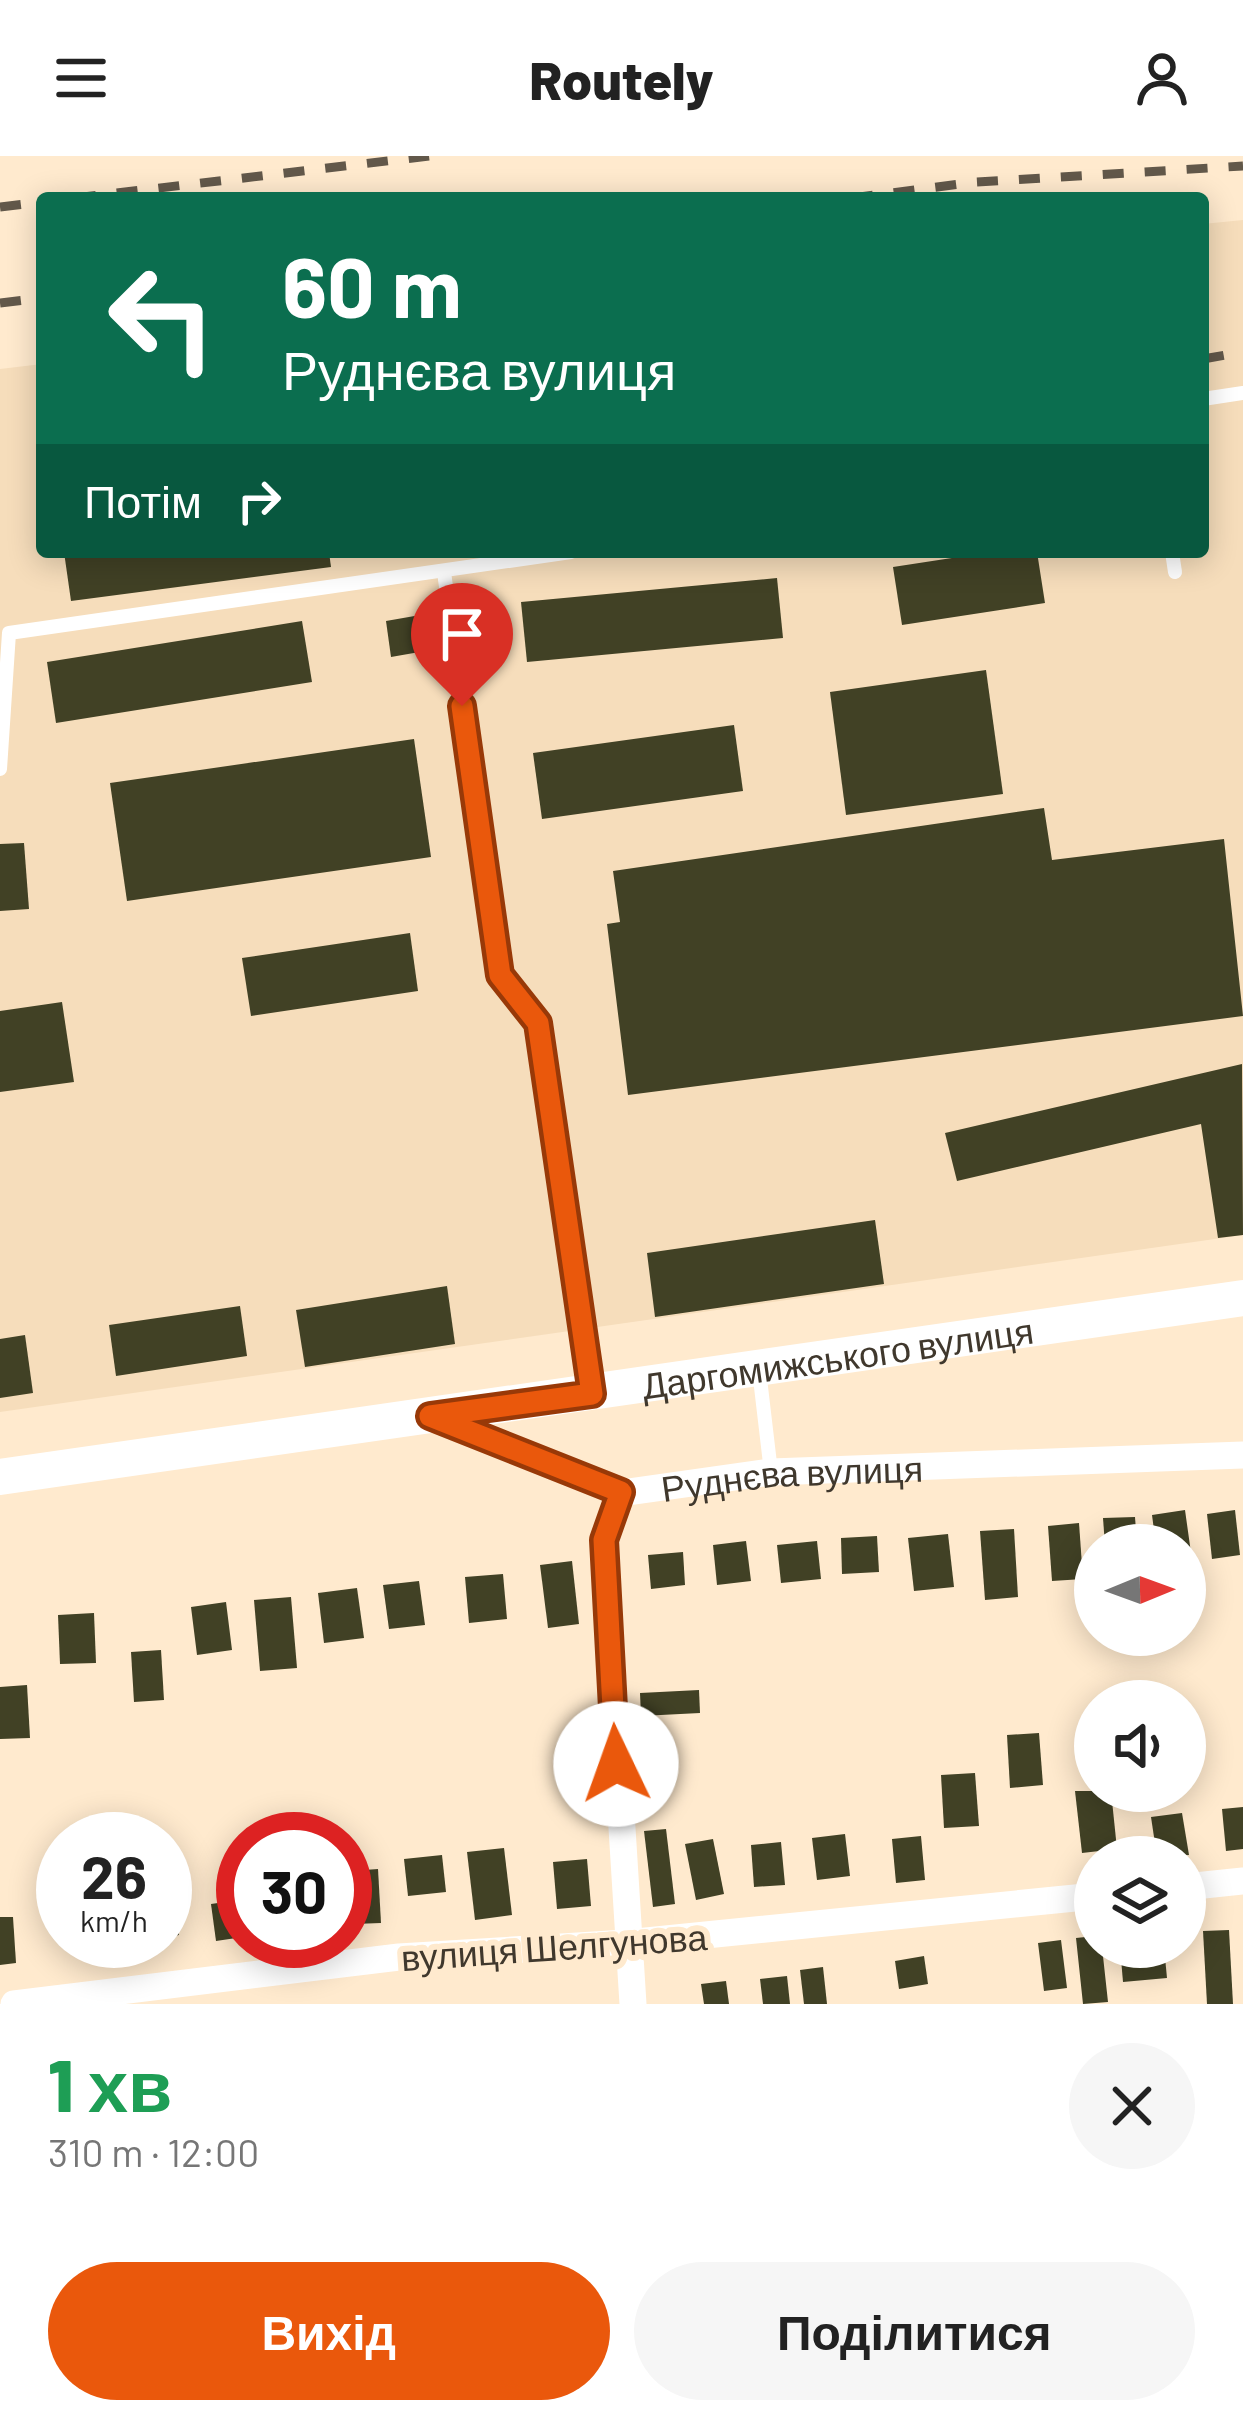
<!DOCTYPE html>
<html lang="uk">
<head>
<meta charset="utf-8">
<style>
  :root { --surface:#fff; --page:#f6f6f6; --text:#222; --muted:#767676; --accent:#ea580c }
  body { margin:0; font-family:Barlow,sans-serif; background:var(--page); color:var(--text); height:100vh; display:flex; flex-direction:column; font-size:45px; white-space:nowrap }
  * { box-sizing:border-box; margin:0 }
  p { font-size:39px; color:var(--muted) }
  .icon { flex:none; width:66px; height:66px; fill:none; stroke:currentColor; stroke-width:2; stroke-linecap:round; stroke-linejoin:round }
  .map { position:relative; height:1848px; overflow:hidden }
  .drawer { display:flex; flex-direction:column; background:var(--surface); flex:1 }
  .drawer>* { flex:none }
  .banner { position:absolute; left:36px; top:36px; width:1173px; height:366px; border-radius:12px; box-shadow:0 6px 30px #0003; background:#0b6e4f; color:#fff; overflow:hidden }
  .needle { width:78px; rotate:89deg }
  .controls { position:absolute; left:1074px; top:1368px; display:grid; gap:24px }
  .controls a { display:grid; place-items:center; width:132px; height:132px; border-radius:50%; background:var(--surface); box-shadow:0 6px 30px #0003; font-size:60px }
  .speed { position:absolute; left:36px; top:1656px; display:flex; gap:24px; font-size:60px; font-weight:700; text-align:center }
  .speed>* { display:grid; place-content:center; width:156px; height:156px; border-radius:50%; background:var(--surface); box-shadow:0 6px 30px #0003; line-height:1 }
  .speed small { font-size:30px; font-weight:400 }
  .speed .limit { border:18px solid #d22; background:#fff; color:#111 }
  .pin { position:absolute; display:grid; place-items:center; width:102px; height:102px; color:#fff; margin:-123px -51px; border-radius:50% 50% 50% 0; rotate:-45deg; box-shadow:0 0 12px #0007 }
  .pin .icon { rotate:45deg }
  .me { position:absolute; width:132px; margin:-66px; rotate:357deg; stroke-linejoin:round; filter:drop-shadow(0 0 9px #0008) }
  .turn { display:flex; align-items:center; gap:42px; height:252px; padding:0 48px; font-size:54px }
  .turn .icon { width:156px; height:156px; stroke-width:2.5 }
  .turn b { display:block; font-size:84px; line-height:102px }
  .then { display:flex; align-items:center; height:114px; padding:0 48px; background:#0003; gap:24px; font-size:45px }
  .round { display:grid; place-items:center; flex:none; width:126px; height:126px; border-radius:63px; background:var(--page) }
  .head { display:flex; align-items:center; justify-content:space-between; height:204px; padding:0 48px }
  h1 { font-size:72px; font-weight:800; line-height:90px; color:#1e9e55 }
  .button { display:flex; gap:24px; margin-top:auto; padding:24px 48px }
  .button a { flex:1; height:138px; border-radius:72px; background:var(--accent); color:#fff; font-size:48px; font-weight:800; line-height:138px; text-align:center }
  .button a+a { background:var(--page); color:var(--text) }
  header { display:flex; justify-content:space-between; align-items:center; height:156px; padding:0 48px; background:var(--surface); font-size:54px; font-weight:800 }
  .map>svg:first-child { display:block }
  .built { fill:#f6ddbb }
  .building { fill:#414125 }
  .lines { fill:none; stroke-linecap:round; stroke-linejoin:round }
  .lane { stroke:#fff; stroke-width:14 }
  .street { stroke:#fff; stroke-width:27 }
  .secondary { stroke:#fff; stroke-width:36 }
  .rail { stroke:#62584a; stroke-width:9; stroke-dasharray:21 21; stroke-linecap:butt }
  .route-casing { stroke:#983908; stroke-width:30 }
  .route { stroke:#ea580c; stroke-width:21 }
  .labels { text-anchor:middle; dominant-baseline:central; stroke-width:12; stroke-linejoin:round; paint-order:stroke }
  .street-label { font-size:36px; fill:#40382d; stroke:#ffeace }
</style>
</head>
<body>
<header><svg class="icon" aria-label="menu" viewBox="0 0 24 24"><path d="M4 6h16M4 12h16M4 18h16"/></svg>Routely<svg class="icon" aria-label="person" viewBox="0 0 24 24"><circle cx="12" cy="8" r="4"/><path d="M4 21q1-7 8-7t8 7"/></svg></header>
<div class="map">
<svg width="1243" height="1848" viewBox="0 0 1243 1848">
  <rect width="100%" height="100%" fill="#ffeace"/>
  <polygon class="built" points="1243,64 1243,1079 0,1256 0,213 42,208 42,396 1203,396 1203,68"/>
  <g class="building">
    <polygon points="64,396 329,396 331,411 71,445"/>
    <polygon points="991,396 1037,396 1045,447 902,469 893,411"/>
    <polygon points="777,422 783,482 527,506 521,446"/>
    <polygon points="426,458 431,494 391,501 386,465"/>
    <polygon points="302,465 312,526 56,567 47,506"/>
    <polygon points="986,514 1003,638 846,659 830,536"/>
    <polygon points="734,569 743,635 542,663 533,597"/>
    <polygon points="414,583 431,701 127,745 110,627"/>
    <polygon points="1044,652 1052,704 1224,683 1243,860 628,939 607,768 620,766 613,715"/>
    <polygon points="24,687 29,753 0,755 0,688"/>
    <polygon points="410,777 418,835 251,860 242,802"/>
    <polygon points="62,846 74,926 0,936 0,855"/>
    <polygon points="1242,908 1243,1079 1218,1082 1201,968 957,1025 945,977"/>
    <polygon points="875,1064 884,1128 655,1161 647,1097"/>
    <polygon points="447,1130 455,1188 305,1211 296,1154"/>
    <polygon points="240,1150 247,1200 116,1220 109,1169"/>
    <polygon points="25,1179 33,1237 0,1242 0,1183"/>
    <polygon points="1185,1354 1192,1404 1185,1405 1185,1389 1156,1389 1152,1359"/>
    <polygon points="1235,1354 1240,1399 1212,1403 1207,1358"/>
    <polygon points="1135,1361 1137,1389 1105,1389 1103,1362"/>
    <polygon points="1079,1367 1083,1423 1052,1425 1048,1370"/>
    <polygon points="1014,1373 1018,1441 985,1444 980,1375"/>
    <polygon points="948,1378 954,1431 914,1435 908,1382"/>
    <polygon points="877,1380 879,1416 842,1418 841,1382"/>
    <polygon points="746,1385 751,1425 717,1429 713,1389"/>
    <polygon points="817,1385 821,1423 781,1427 777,1389"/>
    <polygon points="683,1396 685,1429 651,1433 648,1399"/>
    <polygon points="572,1405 579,1468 548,1472 540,1409"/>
    <polygon points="503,1418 507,1463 469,1467 465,1421"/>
    <polygon points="419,1425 425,1469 389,1473 383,1429"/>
    <polygon points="357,1432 364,1482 324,1487 318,1437"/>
    <polygon points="291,1441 297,1512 260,1515 254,1444"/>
    <polygon points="226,1446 232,1494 197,1499 191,1451"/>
    <polygon points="94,1457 96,1507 60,1508 58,1459"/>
    <polygon points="161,1494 164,1544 134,1546 131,1496"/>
    <polygon points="27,1529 30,1582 0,1583 0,1531"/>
    <polygon points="699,1534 700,1557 641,1560 640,1537"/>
    <polygon points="1039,1577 1043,1629 1010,1632 1007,1579"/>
    <polygon points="975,1617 979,1670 944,1672 941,1619"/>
    <polygon points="1075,1635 1111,1635 1117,1693 1082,1697"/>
    <polygon points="1243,1651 1243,1693 1226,1695 1222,1653"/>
    <polygon points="1182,1657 1189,1699 1157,1701 1151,1661"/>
    <polygon points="666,1673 675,1748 653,1751 644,1675"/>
    <polygon points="845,1678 850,1720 817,1724 812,1682"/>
    <polygon points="921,1680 925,1724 896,1727 892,1683"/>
    <polygon points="713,1683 724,1738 696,1744 685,1688"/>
    <polygon points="781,1686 785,1729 754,1731 751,1689"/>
    <polygon points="504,1692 512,1759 475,1764 467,1696"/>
    <polygon points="442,1699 446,1736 408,1740 404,1703"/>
    <polygon points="587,1703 591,1750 557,1753 553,1706"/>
    <polygon points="378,1713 381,1767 354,1768 351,1715"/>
    <polygon points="239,1744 243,1781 216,1785 211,1748"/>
    <polygon points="174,1748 179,1779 165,1782 165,1749"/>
    <polygon points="0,1761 13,1761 16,1807 0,1809"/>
    <polygon points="1229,1774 1233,1848 1207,1848 1203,1775"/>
    <polygon points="1095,1780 1095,1791 1102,1791 1108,1846 1083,1848 1076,1782"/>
    <polygon points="1061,1784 1067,1832 1044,1835 1038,1787"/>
    <polygon points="78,1785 113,1785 115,1795 81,1801"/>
    <polygon points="1120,1791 1164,1791 1167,1822 1123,1826"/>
    <polygon points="924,1800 928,1828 899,1833 895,1805"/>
    <polygon points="823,1811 827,1848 804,1848 800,1814"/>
    <polygon points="787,1820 790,1848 763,1848 760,1823"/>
    <polygon points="726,1825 729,1848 704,1848 701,1828"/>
  </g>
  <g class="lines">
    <g class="lane">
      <polyline points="1203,243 1243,237"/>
      <polyline points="1172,396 1175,416"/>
      <polyline points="444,416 499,819 538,867 591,1235"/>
      <polyline points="0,613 9,477 571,396"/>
      <polyline points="759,1214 771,1316"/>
    </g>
    <g class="street">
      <path id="s1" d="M430,1260L621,1337L771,1316L1243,1299"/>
      <polyline points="621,1337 604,1384 633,1848"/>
      <polyline points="1185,1731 1243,1725"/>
      <polyline points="14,1848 399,1801 626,1787 1095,1740"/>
    </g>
    <path class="secondary" id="s2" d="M0,1321L1243,1142"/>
    <g class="rail">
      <polyline points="75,42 429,0"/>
      <polyline points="852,42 976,26 1243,10"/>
      <polyline points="0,51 42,46"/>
      <polyline points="0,147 42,142"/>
      <polyline points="1203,203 1243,196"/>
    </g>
  </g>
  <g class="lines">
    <g class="route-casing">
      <polyline id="route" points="462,550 500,819 538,867 592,1238 430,1260 621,1336 604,1384 616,1608"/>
    </g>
    <use href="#route" class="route"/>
  </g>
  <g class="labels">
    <g class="street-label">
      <text stroke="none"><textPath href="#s2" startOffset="846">Даргомижського вулиця</textPath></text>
      <text stroke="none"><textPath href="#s1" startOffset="378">Руднєва вулиця</textPath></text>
      <text transform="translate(554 1790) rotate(-4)">вулиця Шелгунова</text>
    </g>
  </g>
</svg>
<div class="controls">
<a><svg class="needle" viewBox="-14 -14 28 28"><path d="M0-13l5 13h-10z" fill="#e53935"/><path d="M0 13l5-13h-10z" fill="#767676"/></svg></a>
<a><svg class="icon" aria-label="sound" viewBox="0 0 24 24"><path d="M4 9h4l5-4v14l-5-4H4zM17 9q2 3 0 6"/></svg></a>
<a><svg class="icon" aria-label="layers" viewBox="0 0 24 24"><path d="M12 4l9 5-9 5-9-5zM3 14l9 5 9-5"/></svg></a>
</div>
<div class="speed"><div>26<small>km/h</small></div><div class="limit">30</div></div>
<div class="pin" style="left:462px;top:550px;background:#d93025"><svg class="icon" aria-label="arrive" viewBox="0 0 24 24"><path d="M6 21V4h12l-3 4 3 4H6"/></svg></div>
<svg class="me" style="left:616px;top:1608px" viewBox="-20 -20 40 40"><circle r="19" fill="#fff"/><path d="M0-13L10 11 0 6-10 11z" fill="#ea580c"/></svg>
<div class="banner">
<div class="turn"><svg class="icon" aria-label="left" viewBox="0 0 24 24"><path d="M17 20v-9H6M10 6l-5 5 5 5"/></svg><div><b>60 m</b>Руднєва вулиця</div></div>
<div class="then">Потім<svg class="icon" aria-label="right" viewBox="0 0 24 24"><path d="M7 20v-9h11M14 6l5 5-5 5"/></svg></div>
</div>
</div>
<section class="drawer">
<div class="head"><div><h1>1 хв</h1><p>310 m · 12:00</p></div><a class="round"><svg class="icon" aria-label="close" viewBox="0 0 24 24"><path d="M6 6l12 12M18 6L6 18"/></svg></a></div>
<div class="button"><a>Вихід</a><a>Поділитися</a></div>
</section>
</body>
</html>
